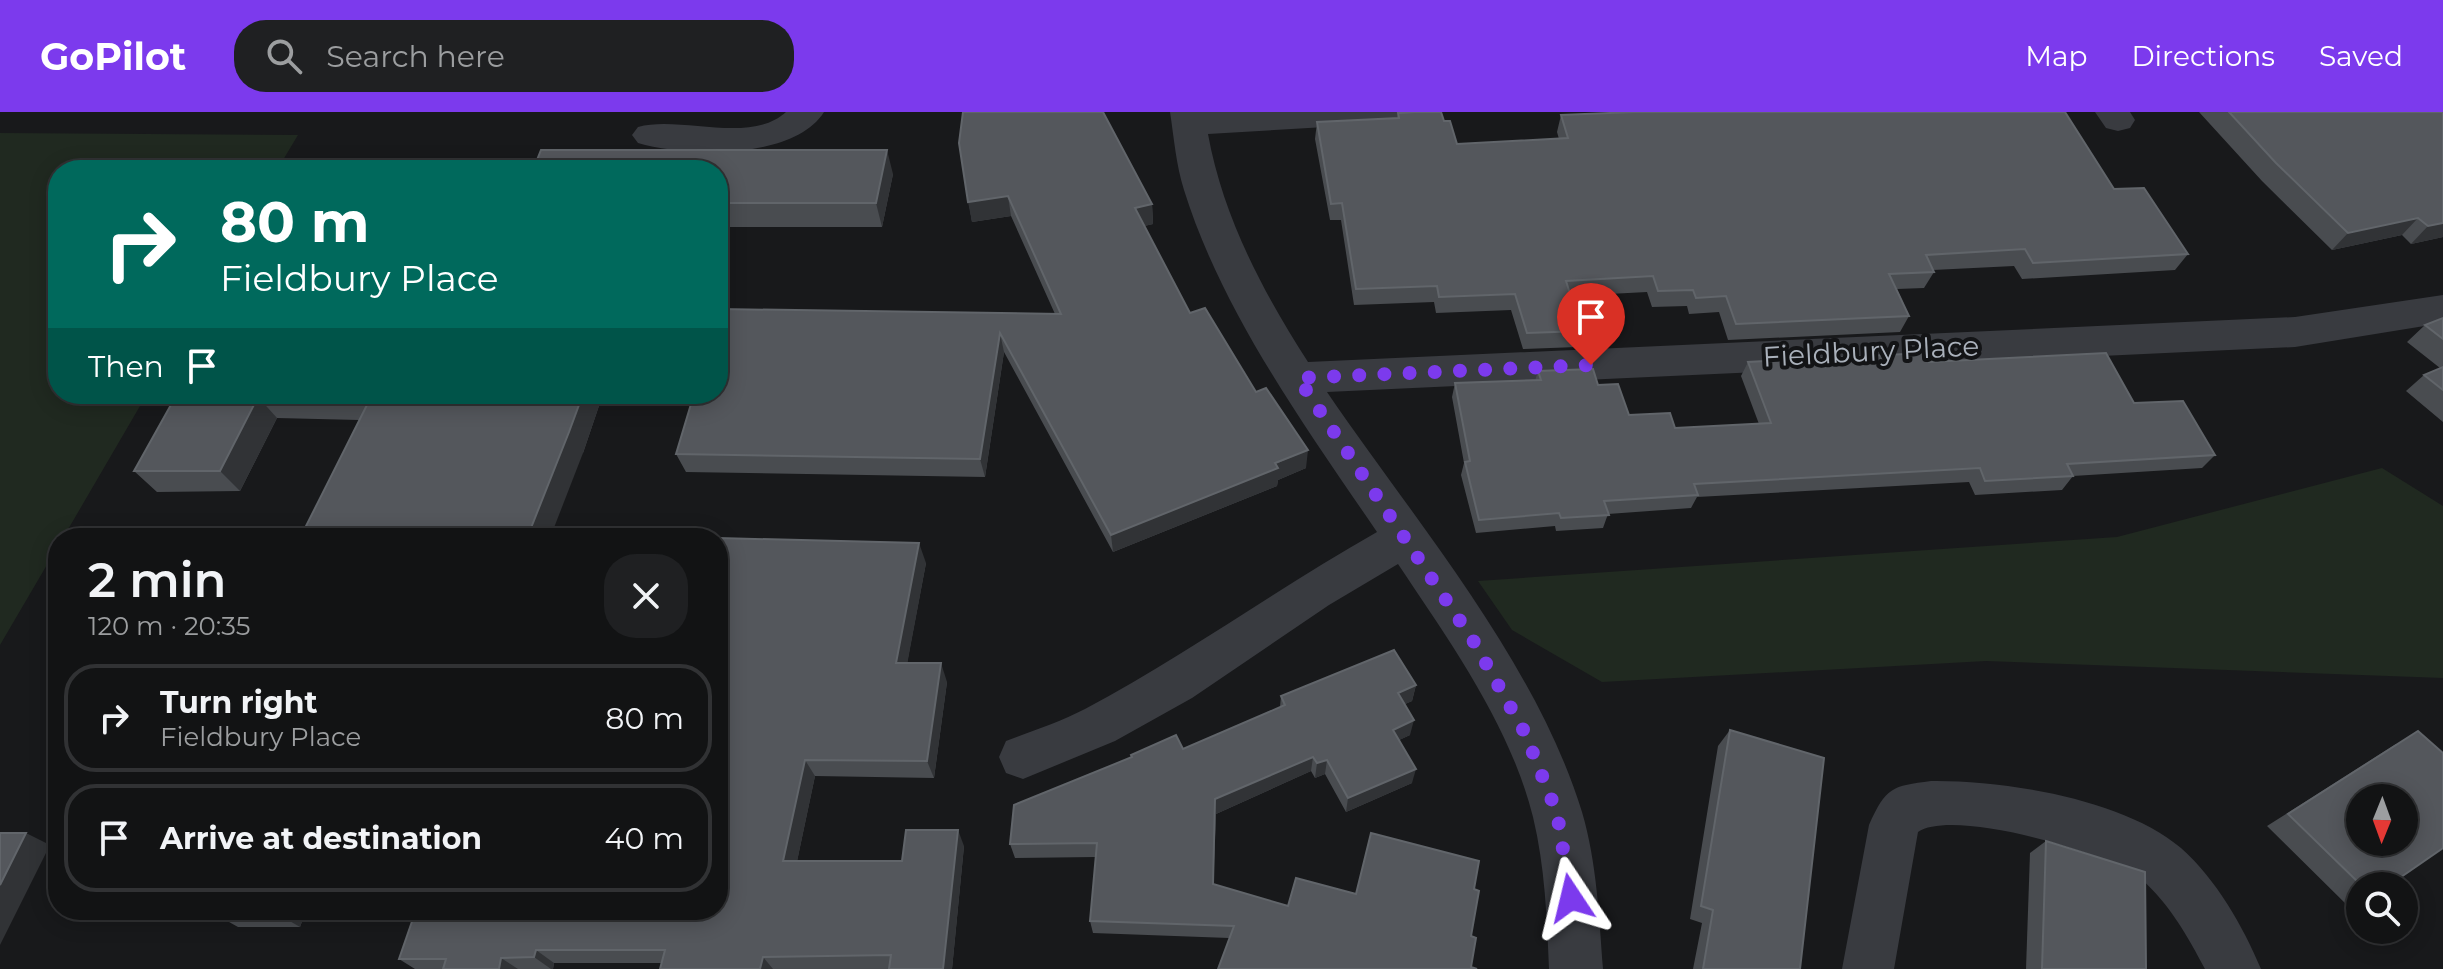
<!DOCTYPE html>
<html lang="en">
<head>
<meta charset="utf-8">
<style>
  :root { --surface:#121314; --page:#1f2022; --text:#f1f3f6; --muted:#9c9ea0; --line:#313234; --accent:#7c3aed }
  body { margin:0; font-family:Montserrat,sans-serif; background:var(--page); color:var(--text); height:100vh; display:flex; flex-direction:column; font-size:30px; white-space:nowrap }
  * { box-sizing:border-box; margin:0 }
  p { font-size:26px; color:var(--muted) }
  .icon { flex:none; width:44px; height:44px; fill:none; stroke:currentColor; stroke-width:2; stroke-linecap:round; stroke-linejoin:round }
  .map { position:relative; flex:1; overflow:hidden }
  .details { position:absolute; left:48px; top:416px; width:680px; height:392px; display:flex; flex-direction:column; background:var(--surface); border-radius:32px; box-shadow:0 4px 20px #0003,0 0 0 2px var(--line) }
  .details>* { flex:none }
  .hud { position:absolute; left:48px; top:48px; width:680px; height:244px; border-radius:32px; box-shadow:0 4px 20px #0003,0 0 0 2px var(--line); background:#00695c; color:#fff; overflow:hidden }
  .needle { width:52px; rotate:181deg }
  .buttons { position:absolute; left:2346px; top:672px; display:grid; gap:16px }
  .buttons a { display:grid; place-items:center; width:72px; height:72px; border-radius:50%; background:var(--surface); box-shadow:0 4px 20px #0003,0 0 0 2px var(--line); font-size:40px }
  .pin { position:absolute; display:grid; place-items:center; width:68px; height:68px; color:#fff; margin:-82px -34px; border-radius:50% 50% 50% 0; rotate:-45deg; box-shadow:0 0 8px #0007 }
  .pin .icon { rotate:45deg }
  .me { position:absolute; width:88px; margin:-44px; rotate:350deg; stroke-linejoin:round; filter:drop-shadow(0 0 6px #0008) }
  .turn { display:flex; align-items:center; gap:28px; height:168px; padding:0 40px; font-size:36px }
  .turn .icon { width:104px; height:104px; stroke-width:2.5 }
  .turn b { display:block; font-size:56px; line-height:68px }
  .then { display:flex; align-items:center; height:76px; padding:0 40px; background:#0003; gap:16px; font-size:30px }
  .round { display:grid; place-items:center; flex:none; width:84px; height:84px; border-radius:32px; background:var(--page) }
  .head { display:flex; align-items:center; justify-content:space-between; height:136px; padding:0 40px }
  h1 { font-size:48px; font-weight:600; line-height:60px }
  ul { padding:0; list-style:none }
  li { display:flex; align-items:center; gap:24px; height:108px; margin:0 16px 12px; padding:0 24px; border:4px solid var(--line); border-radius:32px }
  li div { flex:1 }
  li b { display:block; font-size:30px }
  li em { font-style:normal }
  header { display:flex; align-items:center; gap:48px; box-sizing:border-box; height:112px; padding:0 40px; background:var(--accent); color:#fff }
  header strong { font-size:38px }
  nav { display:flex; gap:44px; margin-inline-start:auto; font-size:28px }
  .search { width:560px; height:72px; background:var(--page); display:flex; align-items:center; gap:20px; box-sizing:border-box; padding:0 28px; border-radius:32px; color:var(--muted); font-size:30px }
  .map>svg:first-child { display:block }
  .green { fill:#202920 }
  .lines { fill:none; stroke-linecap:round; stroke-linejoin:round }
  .minor { fill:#393b40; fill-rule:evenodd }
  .wall { fill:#494c50 }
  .shaded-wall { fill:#313336 }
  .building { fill:#54575c; stroke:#61656a; stroke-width:2; fill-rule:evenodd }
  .route { stroke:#7c3aed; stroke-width:14; stroke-dasharray:0 25.2 }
  .labels { text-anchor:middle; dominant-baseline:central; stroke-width:8; stroke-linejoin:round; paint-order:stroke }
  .street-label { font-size:28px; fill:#aab1bb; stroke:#131416 }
</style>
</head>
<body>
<header>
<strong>GoPilot</strong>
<div class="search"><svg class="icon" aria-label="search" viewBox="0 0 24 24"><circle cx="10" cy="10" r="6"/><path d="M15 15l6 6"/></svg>Search here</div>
<nav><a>Map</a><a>Directions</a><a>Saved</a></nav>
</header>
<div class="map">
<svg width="2443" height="857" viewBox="0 0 2443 857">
  <rect width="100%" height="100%" fill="#18191b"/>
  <g class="green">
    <polygon points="0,21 298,23 277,58 58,58 58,282 147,282 63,426 58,426 58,434 0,533"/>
    <polygon points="2382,356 2443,394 2443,566 1986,549 1602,570 1512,518 1478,469 2117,425"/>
  </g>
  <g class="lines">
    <g class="minor">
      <path d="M786,0H824C794,48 686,45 638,31L632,23L638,15C680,3 750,33 786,0Z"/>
      <path d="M1170,0H1411L1406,8L1394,11L1208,22C1223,105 1263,180 1308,250L2295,205L2443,183V211L2295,235L1327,280C1415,409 1536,550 1582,700C1597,751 1599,805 1603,857H1549C1547,806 1545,755 1533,705C1510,613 1450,530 1398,452L1329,493L1192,586L1115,629L1023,667L1006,661L999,645L1006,629C1032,619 1060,610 1085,597C1185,544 1278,476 1377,420C1306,316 1222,200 1184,78C1176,53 1174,26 1170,0Z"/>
      <polygon points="2095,0 2130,0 2135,8 2130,16 2118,19 2106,16"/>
      <path d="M1931,669C2004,668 2124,687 2181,736C2216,767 2243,814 2261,857H2205C2188,825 2169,791 2141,767C2107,740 1953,696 1918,720L1894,857H1842L1869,713C1886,675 1892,674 1931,669Z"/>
    </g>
  </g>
  <g class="wall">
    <polygon points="2199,0 2443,0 2443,125 2411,132 2402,123 2332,138 2262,69"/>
    <polygon points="1398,1 1444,9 1457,32 1559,27 1557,20 1561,3 2114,77 2188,142 2175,158 2022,167 2014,154 1933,158 1934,160 1924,176 1897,177 1909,204 1900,220 1728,228 1719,200 1689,202 1687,194 1652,195 1647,180 1571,184 1582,219 1577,235 1523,237 1511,198 1436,201 1434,190 1354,193 1341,108 1330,108 1315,27 1317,10 1397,6"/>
    <polygon points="959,31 1152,92 1153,112 1144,114 1190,201 1256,280 1306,356 1278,368 1277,374 1113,440 1004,240 985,365 686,360 676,342 1055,202 1011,104 972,110"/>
    <polygon points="718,58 893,62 882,115 718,115"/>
    <polygon points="2443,206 2443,310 2406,279 2424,263 2440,256 2407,230 2425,213"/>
    <polygon points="1748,250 1929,250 2134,291 2215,343 2202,356 2073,364 2062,378 1975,383 1969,370 1697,385 1691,396 1608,402 1603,416 1556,419 1555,414 1476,421 1461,363 1464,351 1452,285 1455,271 1535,269 1538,259 1598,273 1629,303 1675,316 1759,312 1741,264"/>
    <polygon points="177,282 603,282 583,341 359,308 277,306 240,379 157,380 134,359"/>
    <polygon points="718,426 926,451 907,551 947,570 934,666 815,664 797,749 902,749 964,734 952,857 660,857 662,851 554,851 553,857 415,857 399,847 718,798"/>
    <polygon points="1416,573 1412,589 1405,592 1410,623 1399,628 1412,671 1346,700 1325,662 1315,666 1311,659 1216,702 1213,772 1288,794 1356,782 1479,749 1229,826 1093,821 1090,809 1096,745 1015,746 1010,732 1131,646 1131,643 1183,637 1280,595 1281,584"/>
    <polygon points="1730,618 1800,857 1693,857 1702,811 1690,807 1718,634"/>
    <polygon points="2396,632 2388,774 2360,774 2360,791 2350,796 2267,714"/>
    <polygon points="2046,729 2146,857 2026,857 2030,741"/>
    <polygon points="306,798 300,815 238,815 213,801"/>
  </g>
  <g class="shaded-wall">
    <polygon points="887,38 893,62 882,115 876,91"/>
    <polygon points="1008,84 1011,104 972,110 968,90"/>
    <polygon points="1152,92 1153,112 1136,116 1135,96"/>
    <polygon points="2418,106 2402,123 2332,138 2348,121"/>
    <polygon points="2443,111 2443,125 2411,132 2428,114"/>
    <polygon points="1000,221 1004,240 985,365 980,347"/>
    <polygon points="583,282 603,282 583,341 550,426 527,426"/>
    <polygon points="258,285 277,306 240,379 220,359"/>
    <polygon points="1308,338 1306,356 1278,368 1277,374 1113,440 1111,423"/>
    <polygon points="919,431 926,451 904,569 896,551"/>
    <polygon points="941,551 947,570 934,666 927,649"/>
    <polygon points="1416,573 1412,589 1395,597 1398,581"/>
    <polygon points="1414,608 1410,623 1389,633 1393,618"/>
    <polygon points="1313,645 1311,659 1216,702 1213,784 1215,687"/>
    <polygon points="805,648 815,664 794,764 783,749"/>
    <polygon points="1327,648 1325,662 1315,666 1317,651"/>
    <polygon points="1416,657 1412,671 1346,700 1348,686"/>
    <polygon points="958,718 964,734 952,857 943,857"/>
    <polygon points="26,721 50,733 0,833 0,773"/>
    <polygon points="277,798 306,798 300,815 276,801"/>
    <polygon points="536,838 554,851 553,857 551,857 534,845"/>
    <polygon points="763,845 773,857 760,857"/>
    <polygon points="501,846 518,857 499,857"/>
  </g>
  <g class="building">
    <polygon points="963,0 1103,0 1152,92 1135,96 1190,201 1205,196 1256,280 1266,276 1308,338 1275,351 1278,356 1111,423 1000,221 980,347 676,342 694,282 718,282 718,203 720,197 1061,202 1008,84 968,90 959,31"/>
    <polygon points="1415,0 1441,0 1444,9 1450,9 1457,32 1568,26 1561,3 1634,0 2065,0 2114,77 2144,76 2188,142 2033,151 2025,137 1926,143 1934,160 1889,162 1909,204 1736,212 1726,184 1696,186 1693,178 1658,179 1653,164 1566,169 1582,219 1527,221 1515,182 1439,185 1437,174 1356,177 1342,91 1331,92 1317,10 1399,6 1398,1"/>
    <polygon points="2229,0 2443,0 2443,111 2428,114 2418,106 2348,121 2276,51"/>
    <polygon points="541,38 887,38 876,91 718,91 718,58 533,58"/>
    <polygon points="2443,206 2443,227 2425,213"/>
    <polygon points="1925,241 1929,250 2106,241 2134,291 2183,289 2215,343 2067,352 2073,364 1985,369 1980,356 1694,372 1698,383 1604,389 1609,403 1561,406 1559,401 1479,408 1465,350 1470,349 1455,271 1541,268 1538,259 1593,257 1598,273 1618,272 1629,303 1670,301 1675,316 1771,311 1748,250"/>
    <polygon points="2443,255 2443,278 2424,263"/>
    <polygon points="177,282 583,282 569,320 527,426 300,426 370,287 258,285 220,359 134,359"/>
    <polygon points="669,425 712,426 669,426"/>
    <polygon points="718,426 919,431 896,551 941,551 927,649 805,648 783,749 902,749 906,718 958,718 943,857 889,857 891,843 763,845 760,857 660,857 665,838 536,838 534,845 501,846 499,857 443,857 446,847 399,847 416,798 718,798"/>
    <polygon points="1394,538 1416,573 1398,581 1414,608 1393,618 1416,657 1348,686 1327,648 1317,651 1313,645 1215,687 1213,772 1288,794 1296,766 1356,782 1371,721 1479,749 1474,777 1479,779 1471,824 1476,826 1471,855 1477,857 1218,857 1234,814 1090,809 1097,731 1010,732 1014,693 1132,645 1131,643 1176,623 1183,637 1285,593 1281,584"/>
    <polygon points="1730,618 1824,646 1800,857 1703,857 1713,798 1701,794"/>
    <path d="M2418,619L2443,641V736L2388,774H2362L2288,702ZM2360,686H2404V730H2360Z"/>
    <polygon points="0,721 26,721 0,773"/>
    <polygon points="2046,729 2145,760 2146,857 2042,857"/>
    <polygon points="214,798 277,798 276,801 213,801"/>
  </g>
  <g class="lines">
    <polyline class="route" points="1571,786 1557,701 1525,621 1474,530 1298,266 1591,253"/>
  </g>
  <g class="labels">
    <g class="street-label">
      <text transform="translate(1871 239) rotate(-3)">Fieldbury Place</text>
    </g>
  </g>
</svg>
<div class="buttons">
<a><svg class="needle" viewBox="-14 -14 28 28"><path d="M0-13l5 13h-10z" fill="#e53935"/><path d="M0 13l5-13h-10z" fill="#9c9ea0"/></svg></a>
<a><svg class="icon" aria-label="search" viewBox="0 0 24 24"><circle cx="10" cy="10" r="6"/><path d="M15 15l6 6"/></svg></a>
</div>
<div class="pin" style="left:1591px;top:253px;background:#d93025"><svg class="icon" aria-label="arrive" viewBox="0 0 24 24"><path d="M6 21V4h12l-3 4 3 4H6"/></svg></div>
<svg class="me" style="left:1571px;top:786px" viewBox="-20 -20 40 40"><path d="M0-17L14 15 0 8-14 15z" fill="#7c3aed" stroke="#fff" stroke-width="4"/></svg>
<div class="hud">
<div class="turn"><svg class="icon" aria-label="right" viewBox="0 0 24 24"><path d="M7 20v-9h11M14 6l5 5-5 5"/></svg><div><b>80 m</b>Fieldbury Place</div></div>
<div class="then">Then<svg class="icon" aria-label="arrive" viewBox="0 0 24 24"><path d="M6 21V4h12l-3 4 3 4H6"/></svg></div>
</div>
<section class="details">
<div class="head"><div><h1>2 min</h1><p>120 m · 20:35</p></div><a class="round"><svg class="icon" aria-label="close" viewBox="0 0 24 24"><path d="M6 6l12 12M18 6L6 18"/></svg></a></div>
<ul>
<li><svg class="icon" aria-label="right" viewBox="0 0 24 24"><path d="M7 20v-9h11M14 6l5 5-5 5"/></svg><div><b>Turn right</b><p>Fieldbury Place</p></div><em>80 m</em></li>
<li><svg class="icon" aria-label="arrive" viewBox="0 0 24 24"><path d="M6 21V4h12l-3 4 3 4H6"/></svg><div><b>Arrive at destination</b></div><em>40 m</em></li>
</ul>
</section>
</div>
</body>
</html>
